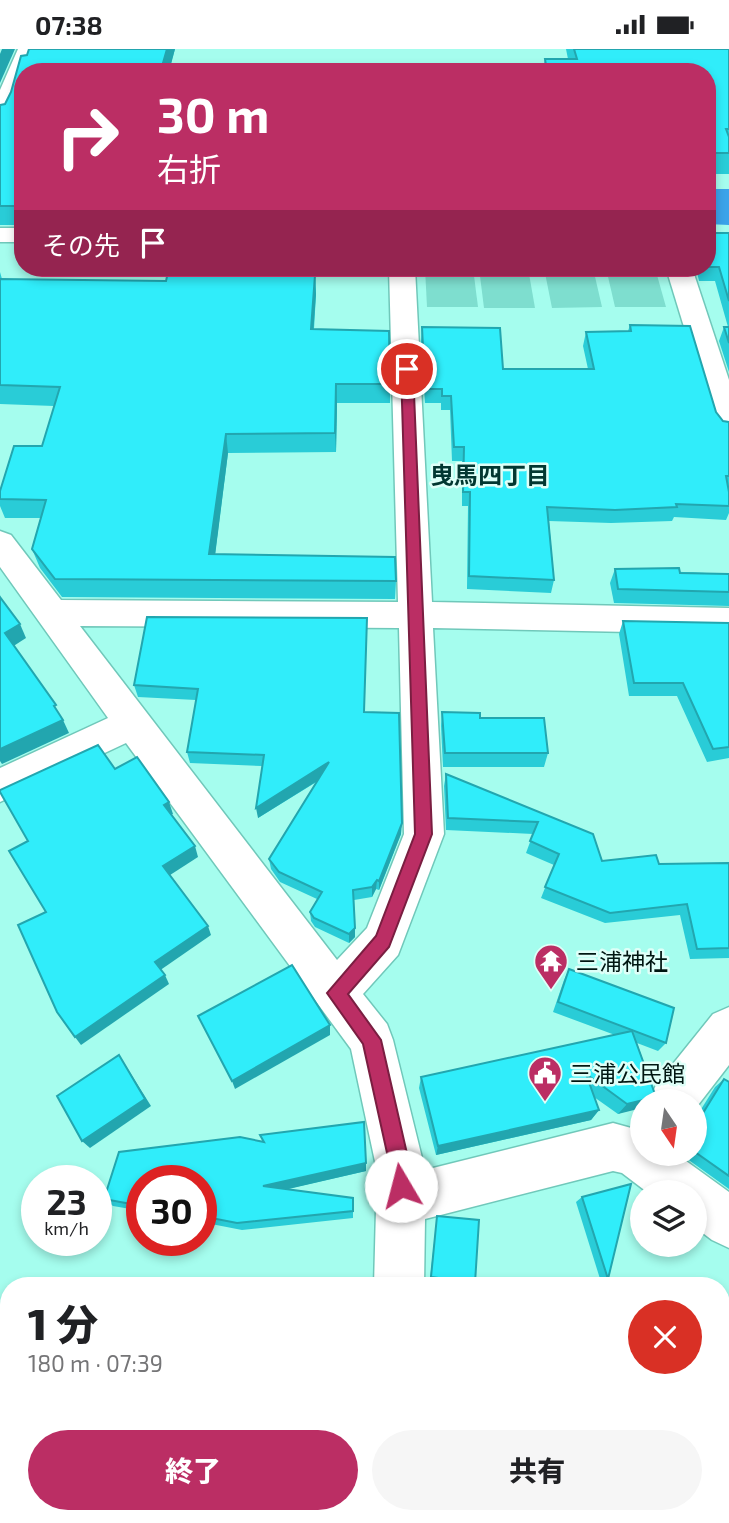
<!DOCTYPE html>
<html lang="ja">
<head>
<meta charset="utf-8">
<style>
  :root { --surface:#fff; --page:#f6f6f6; --text:#202124; --muted:#757577; --accent:#bb2e64 }
  body { margin:0; font-family:"Exo 2","Noto Sans JP",sans-serif; background:var(--page); color:var(--text); height:100vh; display:flex; flex-direction:column; font-size:26px; white-space:nowrap }
  * { box-sizing:border-box; margin:0 }
  p { font-size:23px; color:var(--muted) }
  .icon { flex:none; width:38px; height:38px; fill:none; stroke:currentColor; stroke-width:2; stroke-linecap:round; stroke-linejoin:round }
  .map { position:relative; flex:1; overflow:hidden }
  .side { position:absolute; left:0px; top:1228px; width:730px; height:247px; display:flex; flex-direction:column; background:var(--surface); border-radius:28px 28px 0 0; box-shadow:0 4px 10px #0003 }
  .side>* { flex:none }
  .banner { position:absolute; left:14px; top:14px; width:702px; height:214px; border-radius:28px; box-shadow:0 4px 10px #0003; background:#bb2e64; color:#fff; overflow:hidden }
  .needle { width:46px; rotate:167deg }
  .buttons { position:absolute; left:630px; top:1040px; display:grid; gap:14px }
  .buttons a { display:grid; place-items:center; width:77px; height:77px; border-radius:50%; background:var(--surface); box-shadow:0 4px 10px #0003; font-size:35px }
  .speed { position:absolute; left:21px; top:1116px; display:flex; gap:14px; font-size:35px; font-weight:700; text-align:center }
  .speed>* { display:grid; place-content:center; width:91px; height:91px; border-radius:50%; background:var(--surface); box-shadow:0 4px 10px #0003; line-height:1 }
  .speed small { font-size:18px; font-weight:400 }
  .speed .limit { border:10px solid #d22; background:#fff; color:#111 }
  .pin { position:absolute; display:grid; place-items:center; width:60px; height:60px; color:#fff; margin:-30px; border:4px solid #fff; border-radius:50%; box-shadow:0 2px 7px #0007 }
  .me { position:absolute; width:77px; margin:-38px; rotate:352deg; stroke-linejoin:round; filter:drop-shadow(0 0 5px #0008) }
  .turn { display:flex; align-items:center; gap:24px; height:147px; padding:0 28px; font-size:32px }
  .turn .icon { width:91px; height:91px; stroke-width:2.5 }
  .turn b { display:block; font-size:49px; line-height:60px }
  .then { display:flex; align-items:center; height:66px; padding:0 28px; background:#0003; gap:14px; font-size:26px }
  .round { display:grid; place-items:center; flex:none; width:74px; height:74px; border-radius:37px; background:var(--page) }
  .summary { display:flex; align-items:center; justify-content:space-between; height:119px; padding:0 28px }
  h1 { font-size:42px; font-weight:800; line-height:52px }
  .action { display:flex; gap:14px; margin-top:auto; padding:14px 28px }
  .action a { flex:1; height:80px; border-radius:42px; background:var(--accent); color:#fff; font-size:28px; font-weight:800; line-height:80px; text-align:center }
  .action a+a { background:var(--page); color:var(--text) }
  .status { display:flex; justify-content:space-between; align-items:center; height:49px; padding:0 35px; background:var(--surface); direction:ltr }
  .status svg { height:19px; fill:currentColor }
  .map>svg:first-child { display:block }
  .green { fill:#7edecf }
  .water { fill:#3ba3e9 }
  .lines { fill:none; stroke-linecap:round; stroke-linejoin:round }
  .minor-casing { stroke:#70c8ba; stroke-width:3 }
  .minor { fill:#fff; fill-rule:evenodd }
  .wall { fill:#29ccd7 }
  .shaded-wall { fill:#22a6af }
  .building { fill:#30edfa; stroke:#22a6af; stroke-width:2 }
  .route { fill:#bb2e64; stroke:#7a1e41; stroke-width:2 }
  .labels { text-anchor:middle; dominant-baseline:central; stroke-width:5; stroke-linejoin:round; paint-order:stroke }
  .poi-label { font-size:23px; fill:#001612; stroke:#defff8; text-anchor:start }
  .neighbourhood-label { font-size:24px; font-weight:bold; fill:#023731; stroke:#defff8 }
</style>
</head>
<body>
<div class="status"><b>07:38</b><svg viewBox="0 0 49 12"><path d="M0 12V9h3v3zM5 12V6h3v6zM10 12V3h3v9zM15 12V0h3v12zM26 1h20v11H26zM47 4h2v5h-2z"/></svg></div>
<div class="map">
<svg width="729" height="1474" viewBox="0 0 729 1474">
  <rect width="100%" height="100%" fill="#a5fdee"/>
  <g class="green">
    <polygon points="425,219 473,219 478,258 427,258"/>
    <polygon points="479,219 528,219 535,259 484,259"/>
    <polygon points="544,219 593,219 602,258 552,259"/>
    <polygon points="606,219 655,219 666,258 615,258"/>
  </g>
  <polygon class="water" points="707,140 729,140 729,176 707,175"/>
  <g class="lines">
    <g class="minor-casing">
      <g id="minor">
        <path d="M18,0H38L29,23H23C23,40 17,57 8,72L0,74V41Z"/>
        <rect x="0" y="179" width="23" height="14"/>
        <path d="M389,219H415L432,553L729,559V585L433,579L444,785L398,906L363,945L387,975L393,991L425,1121L613,1074L642,1082V1104H675L729,1143V1199L712,1191L695,1178V1143H647L622,1124L613,1122L425,1170L424,1237H374L377,1122L351,1000L126,694L0,753V719L108,669L0,518V482L11,486L61,551L398,553ZM80,577L399,579L404,785L367,879L337,911Z"/>
        <polygon points="666,219 692,219 729,331 729,386 719,383 714,376"/>
        <polygon points="729,958 729,1016 695,1060 695,1052 649,1052 656,1036 713,965"/>
        <rect x="362" y="1466" width="56" height="8"/>
        <polygon points="556,1466 618,1466 621,1474 559,1474"/>
      </g>
    </g>
    <use href="#minor" class="minor"/>
  </g>
  <g class="wall">
    <polygon points="29,0 175,0 169,21 178,21 178,23 23,23 23,176 0,176 0,56 5,55 11,43 21,7 27,6"/>
    <polygon points="566,0 729,0 729,125 707,125 707,23 568,10"/>
    <polygon points="545,10 547,23 543,23"/>
    <polygon points="707,179 711,184 729,184 729,323 719,292 724,278 728,278 715,232 699,232 696,219 707,219"/>
    <polygon points="169,219 287,219 286,226 315,226 316,245 314,280 390,335 390,354 337,354 336,403 228,404 215,505 396,532 395,550 62,548 40,519 32,500 41,469 5,469 0,457 0,442 42,397 54,357 0,355 0,223 2,230 166,232"/>
    <polygon points="630,276 716,363 723,372 729,373 729,464 726,471 674,468 672,472 611,474 549,472 554,531 551,544 467,540 468,457 462,457 462,412 452,412 450,361 441,361 441,354 425,354 421,292 422,278 503,320 588,320 583,297 586,283 628,282"/>
    <polygon points="615,520 729,525 729,557 614,554 610,534"/>
    <polygon points="147,568 364,663 401,785 379,841 376,840 372,848 354,851 355,888 349,894 315,878 311,872 310,863 317,850 280,833 271,820 269,810 318,732 258,769 262,717 190,714 187,703 196,651 138,648 134,636"/>
    <polygon points="623,572 729,574 729,709 707,713 677,647 629,647 619,585"/>
    <polygon points="442,663 480,669 548,704 544,718 443,718 441,677"/>
    <polygon points="446,725 593,785 602,812 659,815 729,814 729,909 690,910 680,866 605,874 541,849 554,816 526,804 533,785 446,781 444,737"/>
    <polygon points="569,920 666,994 658,1002 637,994 656,1048 618,1065 594,1048 599,1061 591,1071 436,1106 419,1039 421,1028 615,986 553,963 564,931"/>
    <polygon points="724,1030 729,1033 729,1140 679,1104 695,1104 695,1070 715,1038"/>
    <polygon points="364,1073 366,1122 287,1140 353,1149 353,1169 242,1181 201,1173 201,1132 142,1132 142,1162 113,1157 104,1150 119,1103 240,1088 263,1093 260,1086"/>
    <polygon points="582,1148 608,1230 601,1233 576,1153"/>
    <polygon points="437,1167 475,1234 473,1236 430,1230"/>
    <polygon points="422,1466 487,1466 530,1470 535,1474 422,1474"/>
  </g>
  <g class="shaded-wall">
    <polygon points="2,0 15,0 0,34 0,5"/>
    <polygon points="167,0 175,0 169,23 161,21"/>
    <polygon points="283,219 287,219 283,245 282,226"/>
    <polygon points="315,226 316,245 312,300 311,280"/>
    <polygon points="336,335 337,354 336,403 335,384"/>
    <polygon points="226,385 228,404 213,523 209,505"/>
    <polygon points="20,575 26,589 12,598 5,584"/>
    <polygon points="63,671 69,684 2,715 0,712 0,700"/>
    <polygon points="329,713 330,724 258,769 256,759"/>
    <polygon points="169,753 173,765 168,767 164,756"/>
    <polygon points="402,774 401,785 379,841 379,832"/>
    <polygon points="195,797 198,808 167,828 163,817"/>
    <polygon points="377,831 376,840 372,848 372,838"/>
    <polygon points="208,877 211,886 159,922 155,913"/>
    <polygon points="355,879 355,888 349,894 349,885"/>
    <polygon points="165,926 169,935 81,996 75,988"/>
    <polygon points="330,976 330,986 235,1040 232,1032"/>
    <polygon points="119,1006 151,1057 90,1099 82,1092"/>
    <polygon points="656,1048 653,1052 642,1052 642,1059 618,1065 627,1055"/>
    <polygon points="599,1061 591,1071 436,1106 438,1097"/>
    <polygon points="366,1114 366,1122 267,1145 263,1137"/>
    <polygon points="225,1466 224,1474 220,1474 220,1468"/>
  </g>
  <g class="building">
    <polygon points="29,0 167,0 161,21 178,21 177,23 23,23 23,161 20,160 17,157 0,157 0,56 5,55 11,43 21,7 27,6"/>
    <polygon points="574,0 729,0 729,80 726,80 729,88 729,104 707,104 707,23 547,23 545,10 577,10"/>
    <polygon points="707,179 709,179 711,184 729,184 729,252 719,218 707,218"/>
    <polygon points="169,219 283,219 282,226 315,226 311,280 389,282 390,335 336,335 335,384 226,385 209,505 395,508 396,532 55,530 32,500 46,451 0,450 0,442 14,397 42,397 60,338 0,336 0,230 166,232"/>
    <polygon points="630,276 690,277 716,363 723,372 729,373 729,427 726,427 729,443 729,457 676,455 677,458 615,461 547,458 554,531 469,527 470,443 463,443 464,398 454,398 451,347 442,347 442,340 425,340 422,278 500,279 503,320 594,320 586,283 631,282"/>
    <polygon points="724,278 729,278 729,294"/>
    <polygon points="679,519 680,524 729,525 729,543 618,540 615,520"/>
    <polygon points="0,548 20,575 5,584 56,656 54,657 63,671 0,700"/>
    <polygon points="147,568 367,569 364,663 399,664 402,774 379,832 377,831 372,838 353,841 355,879 349,885 314,869 310,863 322,843 279,823 269,810 329,713 256,759 264,706 187,703 198,640 134,636"/>
    <polygon points="623,572 729,574 729,698 713,700 683,634 634,634"/>
    <polygon points="442,663 480,664 480,669 544,669 548,704 445,704"/>
    <polygon points="98,696 115,720 137,708 169,753 164,756 195,797 163,817 208,877 155,913 165,926 75,988 57,963 18,876 46,863 9,802 28,792 0,743 0,741"/>
    <polygon points="446,725 593,785 602,812 656,806 659,815 729,814 729,899 697,900 687,855 610,864 545,838 559,805 530,792 538,773 448,769"/>
    <polygon points="292,916 330,976 232,1032 198,967"/>
    <polygon points="569,920 674,959 666,994 558,953"/>
    <polygon points="632,982 656,1048 627,1055 586,1025 599,1061 438,1097 421,1028"/>
    <polygon points="119,1006 145,1050 82,1092 57,1047"/>
    <polygon points="724,1030 729,1033 729,1127 695,1103 695,1077"/>
    <polygon points="364,1073 366,1114 263,1137 353,1149 353,1162 237,1174 201,1167 201,1132 142,1132 142,1157 104,1150 119,1103 240,1088 264,1093 260,1086"/>
    <polygon points="631,1135 608,1230 582,1148"/>
    <polygon points="437,1167 479,1171 475,1234 431,1228"/>
    <polygon points="599,1233 600,1237 579,1237"/>
    <polygon points="86,1466 319,1466 318,1470 220,1468 220,1474 85,1474"/>
    <polygon points="424,1466 444,1466 534,1474 424,1474"/>
  </g>
  <polygon class="route" points="407,316 413,320 432,785 389,898 348,945 381,991 411,1122 411,1137 408,1144 401,1147 394,1144 391,1122 363,995 327,944 376,887 415,785 401,320"/>
  <defs>
    <g id="temple-pin" transform="scale(1.75)"><path d="M0 17L-7.5 6A9.5 9.5 0 1 1 7.5 6Z" fill="#bb2e64" stroke="#defff8"/><path d="M0-6L5-2H3V0L6.5 2.5H4V6H1.5V3h-3V6H-4V2.5H-6.5L-3 0V-2H-5Z" fill="#fff"/></g>
    <g id="civic-pin" transform="scale(1.75)"><path d="M0 17L-7.5 6A9.5 9.5 0 1 1 7.5 6Z" fill="#bb2e64" stroke="#defff8"/><path d="M-.6-6.5H3V-4.5H.6V-3L4-1V1h2V6H-6V1h2V-1L-.6-3ZM-1.2 2.5V6h2.4V2.5Z" fill="#fff"/></g>
  </defs>
  <g fill-rule="evenodd">
    <use href="#temple-pin" x="551" y="912"/>
    <use href="#civic-pin" x="545" y="1024"/>
  </g>
  <g class="labels">
    <g class="poi-label">
      <text x="576" y="912">三浦神社</text>
      <text x="570" y="1024">三浦公民館</text>
    </g>
    <g class="neighbourhood-label">
      <text x="490" y="425">曳馬四丁目</text>
    </g>
  </g>
</svg>
<div class="buttons">
<a><svg class="needle" viewBox="-14 -14 28 28"><path d="M0-13l5 13h-10z" fill="#e53935"/><path d="M0 13l5-13h-10z" fill="#757577"/></svg></a>
<a><svg class="icon" aria-label="layers" viewBox="0 0 24 24"><path d="M12 4l9 5-9 5-9-5zM3 14l9 5 9-5"/></svg></a>
</div>
<div class="speed"><div>23<small>km/h</small></div><div class="limit">30</div></div>
<div class="pin" style="left:407px;top:320px;background:#d93025"><svg class="icon" aria-label="arrive" viewBox="0 0 24 24"><path d="M6 21V4h12l-3 4 3 4H6"/></svg></div>
<svg class="me" style="left:401px;top:1137px" viewBox="-20 -20 40 40"><circle r="19" fill="#fff"/><path d="M0-13L10 11 0 6-10 11z" fill="#bb2e64"/></svg>
<div class="banner">
<div class="turn"><svg class="icon" aria-label="right" viewBox="0 0 24 24"><path d="M7 20v-9h11M14 6l5 5-5 5"/></svg><div><b>30 m</b>右折</div></div>
<div class="then">その先<svg class="icon" aria-label="arrive" viewBox="0 0 24 24"><path d="M6 21V4h12l-3 4 3 4H6"/></svg></div>
</div>
<section class="side">
<div class="summary"><div><h1>1 分</h1><p>180 m · 07:39</p></div><a class="round" style="background:#d93025;color:#fff"><svg class="icon" aria-label="close" viewBox="0 0 24 24"><path d="M6 6l12 12M18 6L6 18"/></svg></a></div>
<div class="action"><a>終了</a><a>共有</a></div>
</section>
</div>
</body>
</html>
